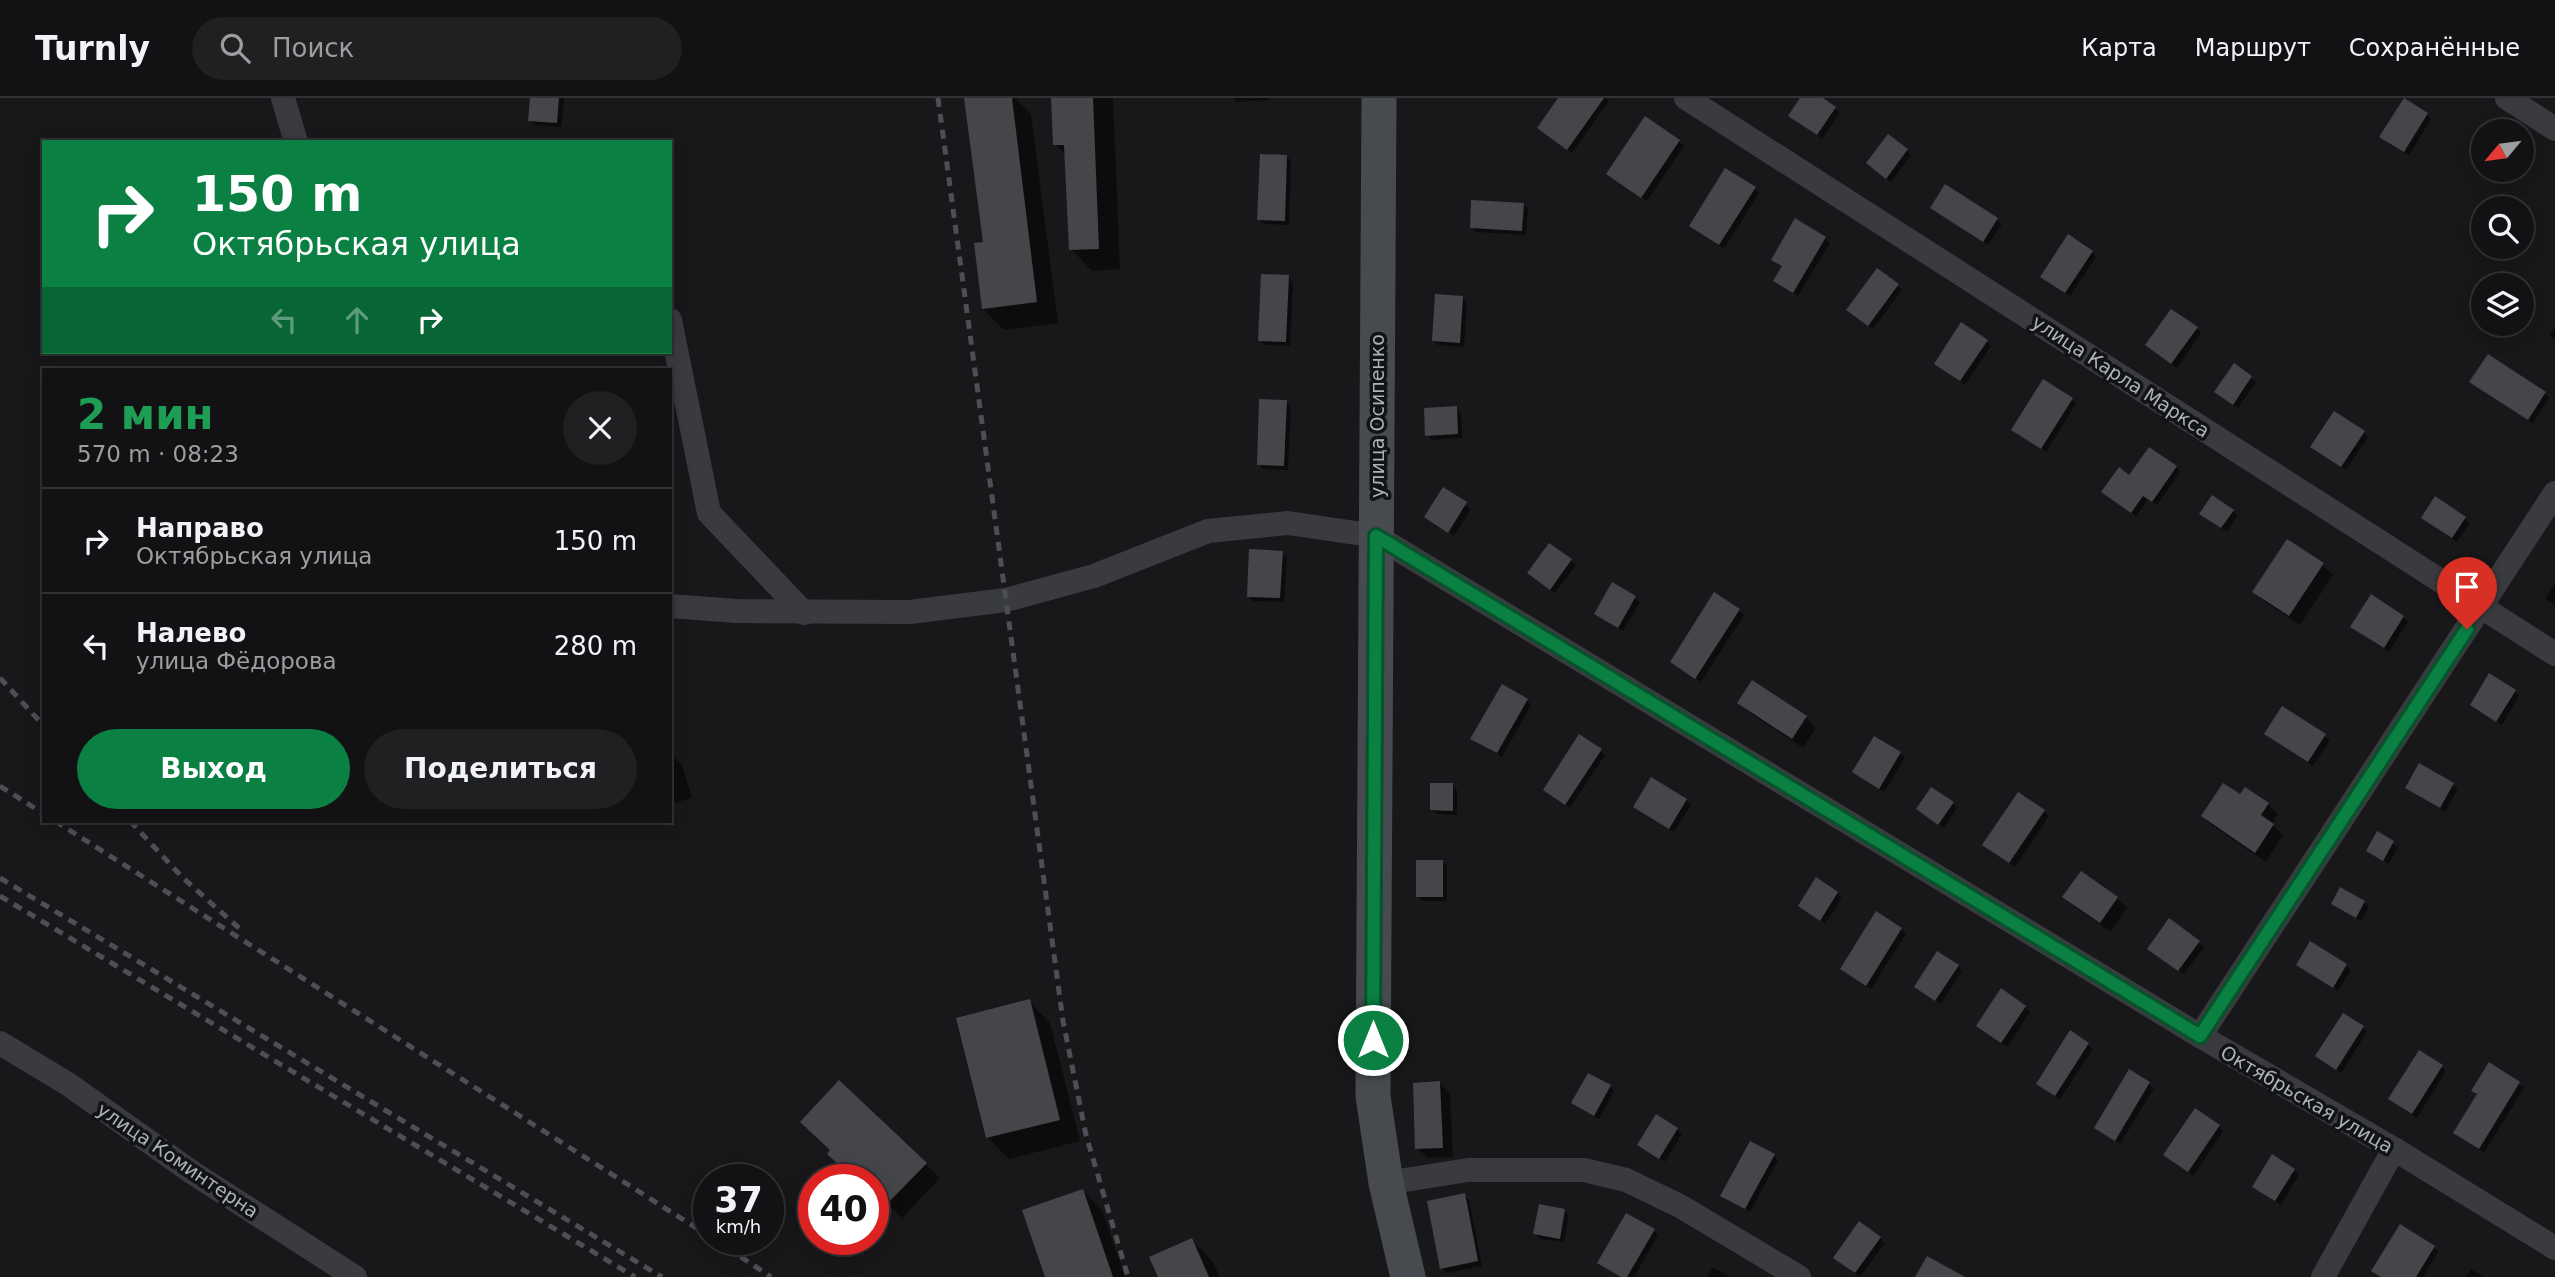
<!DOCTYPE html>
<html lang="ru">
<head>
<meta charset="utf-8">
<style>
  :root { --surface:#121214; --page:#1f2022; --text:#f1f3f6; --muted:#9c9ea0; --line:#313234; --accent:#0b8043 }
  body { margin:0; font-family:"DejaVu Sans",sans-serif; background:var(--page); color:var(--text); height:100vh; display:flex; flex-direction:column; font-size:26px; white-space:nowrap }
  * { box-sizing:border-box; margin:0 }
  p { font-size:23px; color:var(--muted) }
  .icon { flex:none; width:38px; height:38px; fill:none; stroke:currentColor; stroke-width:2; stroke-linecap:round; stroke-linejoin:round }
  .map { position:relative; flex:1; overflow:hidden }
  .panel { position:absolute; left:42px; top:270px; width:630px; height:455px; display:flex; flex-direction:column; background:var(--surface); border-radius:0px; box-shadow:0 4px 18px #0003,0 0 0 2px var(--line) }
  .panel>* { flex:none }
  .top-card { position:absolute; left:42px; top:42px; width:630px; height:214px; border-radius:0px; box-shadow:0 4px 18px #0003,0 0 0 2px var(--line); background:#0b8043; color:#fff; overflow:hidden }
  .needle { width:46px; rotate:241deg }
  .tools { position:absolute; left:2471px; top:21px; display:grid; gap:14px }
  .tools a { display:grid; place-items:center; width:63px; height:63px; border-radius:50%; background:var(--surface); box-shadow:0 4px 18px #0003,0 0 0 2px var(--line); font-size:35px }
  .speed { position:absolute; left:693px; top:1066px; display:flex; gap:14px; font-size:35px; font-weight:700; text-align:center }
  .speed>* { display:grid; place-content:center; width:91px; height:91px; border-radius:50%; background:var(--surface); box-shadow:0 4px 18px #0003,0 0 0 2px var(--line); line-height:1 }
  .speed small { font-size:18px; font-weight:400 }
  .speed .limit { border:10px solid #d22; background:#fff; color:#111 }
  .pin { position:absolute; display:grid; place-items:center; width:60px; height:60px; color:#fff; margin:-72px -30px; border-radius:50% 50% 50% 0; rotate:-45deg; box-shadow:0 0 7px #0007 }
  .pin .icon { rotate:45deg }
  .me { position:absolute; width:77px; margin:-38px; rotate:0deg; stroke-linejoin:round; filter:drop-shadow(0 0 5px #0008) }
  .turn { display:flex; align-items:center; gap:24px; height:147px; padding:0 35px; font-size:32px }
  .turn .icon { width:91px; height:91px; stroke-width:2.5 }
  .turn b { display:block; font-size:49px; line-height:60px }
  .lanes { display:flex; align-items:center; height:66px; padding:0 35px; background:#0003; justify-content:center; gap:35px; direction:ltr }
  .lanes .off { opacity:.35 }
  .round { display:grid; place-items:center; flex:none; width:74px; height:74px; border-radius:37px; background:var(--page) }
  .overview { display:flex; align-items:center; justify-content:space-between; height:119px; padding:0 35px }
  h1 { font-size:42px; font-weight:700; line-height:52px; color:#1e9e55 }
  .action { display:flex; gap:14px; margin-top:auto; padding:14px 35px }
  .action a { flex:1; height:80px; border-radius:42px; background:var(--accent); color:#fff; font-size:28px; font-weight:700; line-height:80px; text-align:center }
  .action a+a { background:var(--page); color:var(--text) }
  ul { padding:0; list-style:none }
  li { display:flex; align-items:center; gap:21px; height:105px; padding:0 35px; border-top:2px solid var(--line) }
  li div { flex:1 }
  li b { display:block; font-size:26px }
  li em { font-style:normal }
  header { display:flex; align-items:center; gap:42px; box-sizing:border-box; height:98px; padding:0 35px; background:var(--surface); border-bottom:2px solid var(--line) }
  header strong { font-size:33px }
  nav { display:flex; gap:38px; margin-inline-start:auto; font-size:24px }
  .search { width:490px; height:63px; background:var(--page); display:flex; align-items:center; gap:18px; box-sizing:border-box; padding:0 24px; border-radius:38px; color:var(--muted); font-size:26px }
  .map>svg:first-child { display:block }
  .shadow { fill:#0007 }
  .building { fill:#44464a }
  .lines { fill:none; stroke-linecap:round; stroke-linejoin:round }
  .street { stroke:#393b3f; stroke-width:24 }
  .secondary { stroke:#474b4f; stroke-width:35 }
  .rail { stroke:#4c5054; stroke-width:5; stroke-dasharray:9 7; stroke-linecap:butt }
  .route-casing { stroke:#07532c; stroke-width:18 }
  .route { stroke:#0b8043; stroke-width:12 }
  .labels { text-anchor:middle; dominant-baseline:central; stroke-width:7; stroke-linejoin:round; paint-order:stroke }
  .street-label { font-size:19px; fill:#aab3b9; stroke:#131315 }
</style>
</head>
<body>
<header>
<strong>Turnly</strong>
<div class="search"><svg class="icon" aria-label="search" viewBox="0 0 24 24"><circle cx="10" cy="10" r="6"/><path d="M15 15l6 6"/></svg>Поиск</div>
<nav><a>Карта</a><a>Маршрут</a><a>Сохранённые</a></nav>
</header>
<div class="map">
<svg width="2555" height="1179" viewBox="0 0 2555 1179">
  <rect width="100%" height="100%" fill="#18181a"/>
  <g class="shadow">
    <polygon points="532,0 564,0 561,29 535,27 530,22"/>
    <polygon points="966,0 1015,0 1031,16 1058,225 1004,232 983,211 985,146"/>
    <polygon points="1053,0 1113,0 1120,171 1092,173 1071,151 1067,59 1055,46"/>
    <polygon points="1233,0 1269,0 1269,2 1237,4"/>
    <polygon points="1560,0 1606,0 1609,3 1572,55 1543,34"/>
    <polygon points="1802,0 1820,0 1840,15 1822,41 1795,22"/>
    <polygon points="2427,16 2431,21 2409,57 2386,43"/>
    <polygon points="1888,38 1911,57 1891,84 1873,70"/>
    <polygon points="1679,43 1684,48 1647,103 1613,80"/>
    <polygon points="1287,58 1291,63 1289,127 1264,126 1259,121"/>
    <polygon points="1946,88 2002,126 1988,147 1932,110"/>
    <polygon points="1755,90 1759,95 1724,151 1691,128"/>
    <polygon points="1523,106 1528,111 1526,137 1476,134 1472,130"/>
    <polygon points="1825,140 1830,145 1798,198 1775,183 1783,169 1773,161"/>
    <polygon points="2092,154 2096,159 2070,198 2047,183"/>
    <polygon points="1288,179 1293,184 1290,248 1265,247 1260,242"/>
    <polygon points="1897,187 1902,192 1873,231 1853,217"/>
    <polygon points="1463,200 1467,205 1464,249 1438,247 1433,243"/>
    <polygon points="2555,229 2555,242 2549,237"/>
    <polygon points="2197,231 2201,235 2177,270 2152,251"/>
    <polygon points="1986,243 1991,248 1965,287 1941,270"/>
    <polygon points="2235,268 2256,284 2238,310 2221,298"/>
    <polygon points="2476,288 2545,295 2549,300 2533,325"/>
    <polygon points="2072,301 2076,306 2046,354 2018,336"/>
    <polygon points="1286,304 1291,309 1288,372 1263,371 1258,366"/>
    <polygon points="1456,310 1461,315 1462,340 1432,342 1427,337"/>
    <polygon points="2363,334 2368,339 2346,372 2317,353"/>
    <polygon points="2176,369 2180,374 2157,407 2148,401 2136,418 2108,399"/>
    <polygon points="1443,391 1471,411 1454,438 1431,423"/>
    <polygon points="2233,413 2237,418 2227,434 2206,420"/>
    <polygon points="2465,420 2470,425 2457,444 2428,424"/>
    <polygon points="1282,455 1287,459 1284,504 1253,503 1248,498"/>
    <polygon points="1571,462 1576,467 1555,495 1534,480"/>
    <polygon points="2322,467 2333,477 2300,527 2265,504 2254,494"/>
    <polygon points="2555,485 2555,508 2545,500"/>
    <polygon points="1613,486 1640,504 1623,533 1596,516"/>
    <polygon points="1739,512 1744,517 1701,584 1672,564"/>
    <polygon points="2403,519 2408,524 2389,554 2357,533"/>
    <polygon points="2515,593 2519,598 2502,627 2472,607"/>
    <polygon points="1527,602 1531,607 1502,659 1473,640"/>
    <polygon points="1739,605 1806,619 1816,630 1803,650 1750,615"/>
    <polygon points="2282,610 2330,642 2313,668 2271,640"/>
    <polygon points="1601,653 1605,657 1570,710 1549,696"/>
    <polygon points="1900,655 1905,660 1884,694 1854,674"/>
    <polygon points="671,656 682,667 692,700 670,706"/>
    <polygon points="2420,667 2458,691 2445,714 2407,690"/>
    <polygon points="1452,687 1457,692 1457,717 1437,716 1432,712"/>
    <polygon points="2241,698 2268,706 2278,716 2272,726 2283,737 2266,764 2213,728 2203,718"/>
    <polygon points="1686,702 1691,707 1674,734 1635,709"/>
    <polygon points="1953,706 1957,710 1944,730 1923,716"/>
    <polygon points="2044,713 2049,718 2015,769 1989,752"/>
    <polygon points="2377,736 2398,749 2389,766 2368,753"/>
    <polygon points="1442,763 1447,768 1447,803 1423,803 1418,798"/>
    <polygon points="1837,795 1842,800 1825,826 1800,808"/>
    <polygon points="2065,799 2117,800 2127,810 2111,834 2075,809"/>
    <polygon points="2364,804 2369,809 2361,823 2333,806"/>
    <polygon points="1901,831 1906,836 1871,891 1842,871"/>
    <polygon points="2199,844 2204,849 2184,876 2154,855"/>
    <polygon points="2311,845 2351,872 2338,893 2303,871"/>
    <polygon points="1958,868 1962,873 1941,906 1921,893"/>
    <polygon points="1029,903 1050,925 1080,1043 1009,1061 988,1040 958,921"/>
    <polygon points="2025,909 2030,914 2007,949 1978,928"/>
    <polygon points="2363,930 2367,934 2341,975 2322,962"/>
    <polygon points="2088,946 2093,951 2060,1001 2043,990"/>
    <polygon points="2489,967 2524,990 2484,1055 2455,1035 2478,998 2473,993"/>
    <polygon points="2442,969 2446,973 2417,1020 2390,1001"/>
    <polygon points="2130,974 2154,990 2120,1046 2096,1030"/>
    <polygon points="1440,985 1450,996 1453,1059 1428,1060 1417,1050"/>
    <polygon points="1610,989 1614,993 1599,1021 1573,1005"/>
    <polygon points="2219,1028 2223,1033 2193,1078 2165,1057"/>
    <polygon points="1677,1031 1682,1036 1665,1064 1639,1047"/>
    <polygon points="830,1056 926,1066 940,1080 902,1120 873,1092 873,1082 856,1082"/>
    <polygon points="1774,1058 1778,1062 1750,1114 1722,1097"/>
    <polygon points="2294,1072 2299,1077 2281,1107 2254,1089"/>
    <polygon points="1083,1093 1102,1112 1125,1179 1047,1179"/>
    <polygon points="1464,1097 1469,1102 1482,1168 1446,1175 1442,1170"/>
    <polygon points="1564,1112 1569,1117 1564,1144 1540,1141 1535,1136"/>
    <polygon points="1654,1133 1658,1137 1634,1179 1620,1179 1599,1165"/>
    <polygon points="1880,1140 1885,1145 1860,1179 1840,1164"/>
    <polygon points="1192,1142 1213,1164 1220,1179 1160,1179"/>
    <polygon points="2434,1149 2438,1154 2423,1179 2380,1179 2373,1173"/>
    <polygon points="1713,1169 1730,1179 1707,1179"/>
    <polygon points="2471,1171 2483,1179 2466,1179"/>
  </g>
  <g class="building">
    <polygon points="530,0 559,0 557,25 528,23"/>
    <polygon points="964,0 1012,0 1037,204 982,211 974,145 983,144"/>
    <polygon points="1051,0 1093,0 1099,151 1069,152 1064,47 1053,47"/>
    <polygon points="1558,0 1604,0 1567,52 1537,30"/>
    <polygon points="1800,0 1823,0 1836,9 1817,37 1788,18"/>
    <polygon points="2404,0 2428,15 2404,54 2379,39"/>
    <polygon points="1645,18 1680,42 1641,100 1606,76"/>
    <polygon points="1888,36 1908,51 1886,81 1866,65"/>
    <polygon points="1260,56 1287,57 1285,123 1257,122"/>
    <polygon points="1725,70 1756,89 1719,147 1689,128"/>
    <polygon points="1945,86 1998,120 1983,144 1930,110"/>
    <polygon points="1471,102 1524,105 1522,133 1470,130"/>
    <polygon points="1795,120 1826,139 1793,195 1773,183 1782,168 1771,162"/>
    <polygon points="2068,136 2093,153 2065,195 2040,179"/>
    <polygon points="1877,170 1899,186 1868,228 1846,212"/>
    <polygon points="1261,176 1289,177 1286,244 1258,243"/>
    <polygon points="1435,196 1463,198 1460,245 1432,243"/>
    <polygon points="2171,211 2198,229 2171,266 2145,247"/>
    <polygon points="1961,224 1988,242 1960,283 1934,266"/>
    <polygon points="2488,256 2546,294 2528,322 2469,284"/>
    <polygon points="2234,265 2252,278 2233,307 2214,294"/>
    <polygon points="2043,281 2073,300 2041,351 2011,332"/>
    <polygon points="1259,301 1287,302 1284,368 1257,367"/>
    <polygon points="1457,308 1458,336 1425,338 1424,310"/>
    <polygon points="2334,313 2365,333 2341,369 2310,349"/>
    <polygon points="2149,349 2177,368 2152,404 2143,398 2131,415 2101,394 2119,369 2129,377"/>
    <polygon points="1443,389 1467,404 1448,435 1424,419"/>
    <polygon points="2212,397 2234,412 2221,430 2199,416"/>
    <polygon points="2435,398 2466,419 2452,440 2421,420"/>
    <polygon points="2287,441 2324,465 2289,518 2252,494"/>
    <polygon points="1549,445 1572,461 1550,492 1527,475"/>
    <polygon points="1249,451 1283,453 1280,500 1247,499"/>
    <polygon points="1612,484 1636,498 1618,530 1594,516"/>
    <polygon points="1714,494 1740,511 1695,581 1670,564"/>
    <polygon points="2371,496 2404,518 2384,550 2350,529"/>
    <polygon points="2489,575 2516,592 2496,624 2470,607"/>
    <polygon points="1752,582 1807,618 1792,641 1737,605"/>
    <polygon points="1502,586 1528,601 1497,655 1470,641"/>
    <polygon points="2282,608 2326,636 2308,664 2264,636"/>
    <polygon points="1579,636 1602,651 1565,707 1543,692"/>
    <polygon points="1874,638 1901,654 1879,691 1852,674"/>
    <polygon points="2419,665 2454,685 2440,710 2405,690"/>
    <polygon points="1651,679 1687,701 1669,731 1633,709"/>
    <polygon points="1430,685 1453,685 1453,713 1430,712"/>
    <polygon points="2223,685 2240,696 2245,689 2269,705 2261,717 2274,726 2255,755 2201,718"/>
    <polygon points="1931,689 1954,704 1938,727 1916,711"/>
    <polygon points="2018,694 2045,712 2009,765 1982,747"/>
    <polygon points="2377,733 2394,743 2383,763 2366,753"/>
    <rect x="1416" y="762" width="27" height="37"/>
    <polygon points="2081,773 2118,799 2100,825 2062,799"/>
    <polygon points="1816,779 1838,794 1820,823 1798,808"/>
    <polygon points="2340,789 2365,803 2356,820 2331,806"/>
    <polygon points="1876,813 1902,830 1866,888 1840,871"/>
    <polygon points="2169,820 2200,843 2178,873 2147,851"/>
    <polygon points="2310,843 2347,866 2333,890 2296,867"/>
    <polygon points="1937,853 1959,867 1935,903 1914,889"/>
    <polygon points="2001,890 2026,908 2001,945 1976,928"/>
    <polygon points="1030,901 1060,1022 986,1040 956,920"/>
    <polygon points="2343,915 2364,928 2336,972 2315,958"/>
    <polygon points="2070,932 2089,945 2055,998 2036,986"/>
    <polygon points="2419,952 2443,967 2412,1016 2388,1001"/>
    <polygon points="2489,964 2520,984 2479,1051 2453,1035 2477,996 2471,993"/>
    <polygon points="2129,971 2150,984 2115,1043 2094,1030"/>
    <polygon points="1588,975 1611,987 1594,1018 1571,1005"/>
    <polygon points="839,982 927,1065 886,1107 873,1094 873,1082 860,1082 856,1077 853,1080 827,1056 830,1052 800,1024"/>
    <polygon points="1440,983 1443,1050 1415,1051 1413,985"/>
    <polygon points="2195,1010 2220,1027 2188,1074 2163,1057"/>
    <polygon points="1656,1016 1678,1030 1659,1061 1637,1047"/>
    <polygon points="1750,1043 1775,1056 1745,1111 1720,1098"/>
    <polygon points="2272,1056 2295,1071 2275,1103 2252,1089"/>
    <polygon points="1083,1091 1113,1179 1045,1179 1022,1112"/>
    <polygon points="1465,1095 1478,1163 1440,1171 1427,1103"/>
    <polygon points="1539,1106 1565,1111 1560,1141 1533,1136"/>
    <polygon points="1626,1115 1655,1131 1627,1179 1621,1179 1597,1165"/>
    <polygon points="1859,1123 1881,1139 1855,1175 1833,1160"/>
    <polygon points="2400,1126 2435,1148 2416,1179 2381,1179 2371,1173"/>
    <polygon points="1192,1140 1209,1179 1158,1179 1149,1159"/>
    <polygon points="1927,1158 1965,1179 1915,1179"/>
  </g>
  <g class="lines">
    <g class="street">
      <polyline points="283,0 296,44"/>
      <polyline points="1686,0 2555,556"/>
      <polyline points="2507,0 2555,31"/>
      <polyline points="670,222 709,415 804,515"/>
      <polyline points="670,508 736,513 910,514 1006,502 1094,478 1208,433 1288,425 1376,438 2200,938 2394,1051 2555,1150"/>
      <polyline points="2200,938 2555,395"/>
      <polyline points="0,945 68,986 193,1075 355,1179"/>
      <polyline points="1386,1085 1468,1072 1584,1072 1626,1082 1680,1108 1799,1179"/>
      <polyline points="2323,1179 2394,1051"/>
    </g>
    <polyline class="secondary" points="1379,0 1373,998 1386,1085 1408,1179"/>
    <g class="rail">
      <polyline points="938,0 1063,923 1086,1037 1128,1179"/>
      <polyline points="0,580 44,628"/>
      <polyline points="0,688 44,716"/>
      <polyline points="55,723 709,1138"/>
      <polyline points="130,723 183,780 240,831"/>
      <polyline points="0,780 662,1179"/>
      <polyline points="0,798 635,1179"/>
      <polyline points="714,1141 771,1179"/>
    </g>
  </g>
  <g class="lines">
    <g class="route-casing">
      <polyline id="route" points="1373,942 1376,438 2200,938 2467,531"/>
    </g>
    <use href="#route" class="route"/>
  </g>
  <g class="labels">
    <g class="street-label">
      <text transform="translate(2121 278) rotate(33)">улица Карла Маркса</text>
      <text transform="translate(1377 318) rotate(-90)">улица Осипенко</text>
      <text transform="translate(2307 1001) rotate(30)">Октябрьская улица</text>
      <text transform="translate(178 1062) rotate(34)">улица Коминтерна</text>
    </g>
  </g>
</svg>
<div class="tools">
<a><svg class="needle" viewBox="-14 -14 28 28"><path d="M0-13l5 13h-10z" fill="#e53935"/><path d="M0 13l5-13h-10z" fill="#9c9ea0"/></svg></a>
<a><svg class="icon" aria-label="search" viewBox="0 0 24 24"><circle cx="10" cy="10" r="6"/><path d="M15 15l6 6"/></svg></a>
<a><svg class="icon" aria-label="layers" viewBox="0 0 24 24"><path d="M12 4l9 5-9 5-9-5zM3 14l9 5 9-5"/></svg></a>
</div>
<div class="speed"><div>37<small>km/h</small></div><div class="limit">40</div></div>
<div class="pin" style="left:2467px;top:531px;background:#d93025"><svg class="icon" aria-label="arrive" viewBox="0 0 24 24"><path d="M6 21V4h12l-3 4 3 4H6"/></svg></div>
<svg class="me" style="left:1373px;top:942px" viewBox="-20 -20 40 40"><circle r="17" fill="#0b8043" stroke="#fff" stroke-width="3"/><path d="M0-11L8 9 0 5-8 9z" fill="#fff"/></svg>
<div class="top-card">
<div class="turn"><svg class="icon" aria-label="right" viewBox="0 0 24 24"><path d="M7 20v-9h11M14 6l5 5-5 5"/></svg><div><b>150 m</b>Октябрьская улица</div></div>
<div class="lanes"><svg class="icon off" aria-label="left" viewBox="0 0 24 24"><path d="M17 20v-9H6M10 6l-5 5 5 5"/></svg><svg class="icon off" aria-label="ahead" viewBox="0 0 24 24"><path d="M12 20V5M6 11l6-6 6 6"/></svg><svg class="icon" aria-label="right" viewBox="0 0 24 24"><path d="M7 20v-9h11M14 6l5 5-5 5"/></svg></div>
</div>
<section class="panel">
<div class="overview"><div><h1>2 мин</h1><p>570 m · 08:23</p></div><a class="round"><svg class="icon" aria-label="close" viewBox="0 0 24 24"><path d="M6 6l12 12M18 6L6 18"/></svg></a></div>
<ul>
<li><svg class="icon" aria-label="right" viewBox="0 0 24 24"><path d="M7 20v-9h11M14 6l5 5-5 5"/></svg><div><b>Направо</b><p>Октябрьская улица</p></div><em>150 m</em></li>
<li><svg class="icon" aria-label="left" viewBox="0 0 24 24"><path d="M17 20v-9H6M10 6l-5 5 5 5"/></svg><div><b>Налево</b><p>улица Фёдорова</p></div><em>280 m</em></li>
</ul>
<div class="action"><a>Выход</a><a>Поделиться</a></div>
</section>
</div>
</body>
</html>
